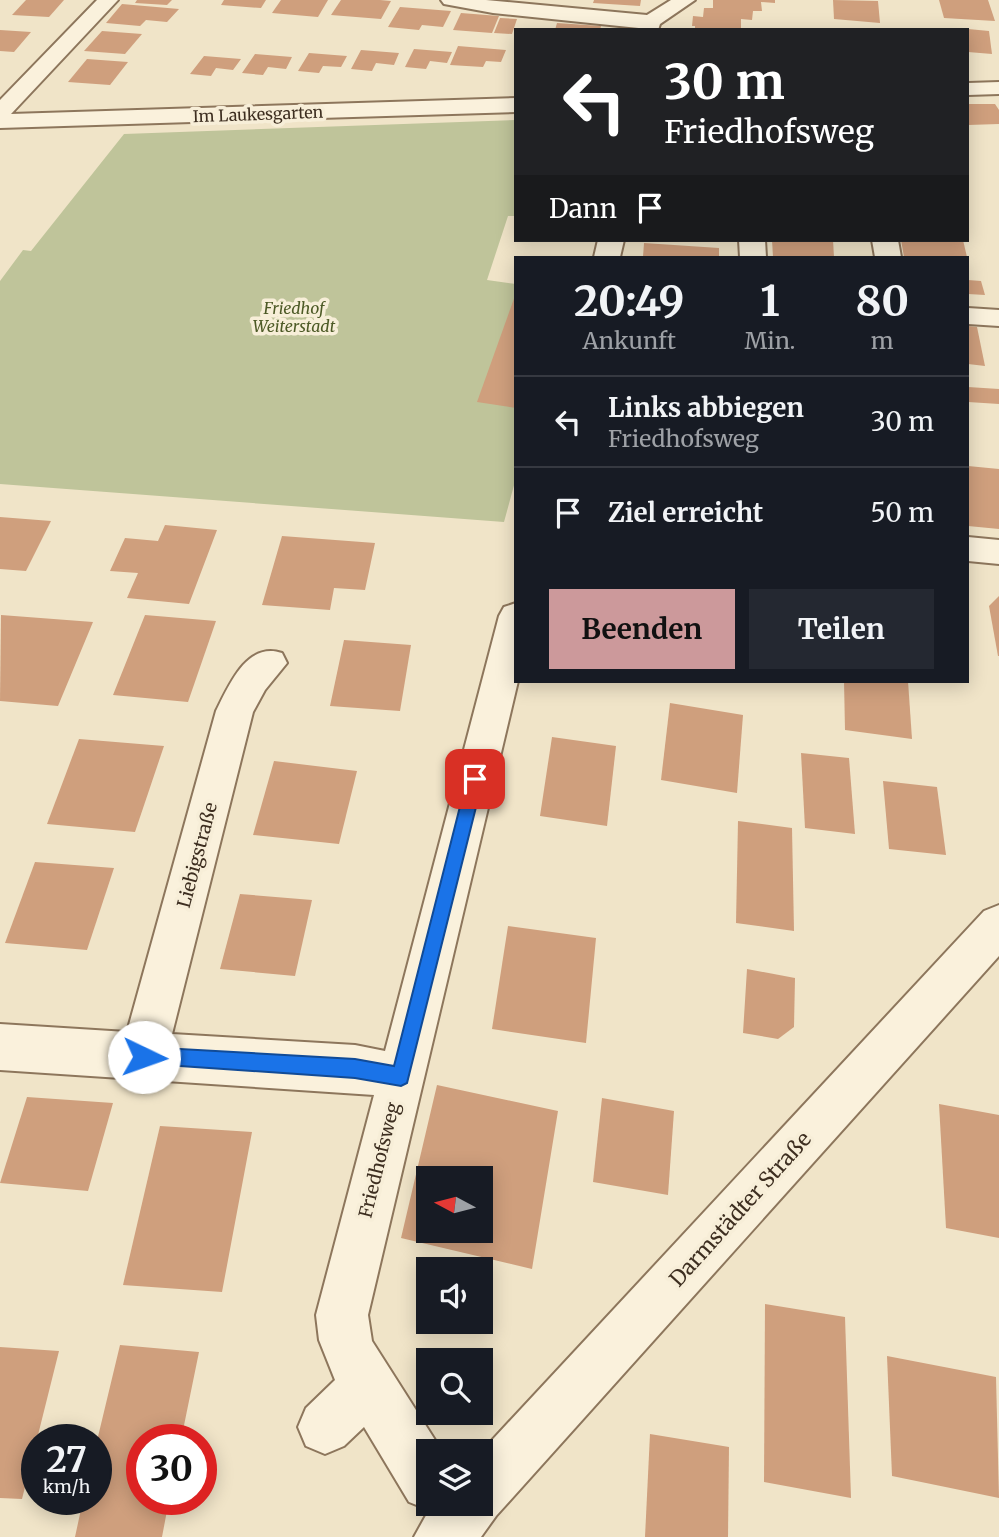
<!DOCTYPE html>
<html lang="de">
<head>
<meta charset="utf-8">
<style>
  :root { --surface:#171b24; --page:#242831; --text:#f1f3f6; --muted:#9ea1a6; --line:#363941; --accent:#cc999b }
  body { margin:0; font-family:Merriweather,serif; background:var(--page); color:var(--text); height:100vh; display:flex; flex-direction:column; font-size:26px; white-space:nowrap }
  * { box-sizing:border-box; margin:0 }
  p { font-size:23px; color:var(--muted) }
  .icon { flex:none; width:38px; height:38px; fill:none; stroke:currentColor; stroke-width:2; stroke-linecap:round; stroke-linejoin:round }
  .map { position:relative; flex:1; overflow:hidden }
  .side { position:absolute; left:514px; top:256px; width:455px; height:427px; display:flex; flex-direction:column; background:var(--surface); border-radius:0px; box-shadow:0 4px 18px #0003 }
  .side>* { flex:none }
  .hud { position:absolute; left:514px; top:28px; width:455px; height:214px; border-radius:0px; box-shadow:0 4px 18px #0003; background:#202124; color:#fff; overflow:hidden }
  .needle { width:46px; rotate:277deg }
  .fabs { position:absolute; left:416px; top:1166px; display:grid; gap:14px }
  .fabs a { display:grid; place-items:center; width:77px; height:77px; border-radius:0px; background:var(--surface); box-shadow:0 4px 18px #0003; font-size:35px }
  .speed { position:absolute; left:21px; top:1424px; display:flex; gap:14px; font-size:35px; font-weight:700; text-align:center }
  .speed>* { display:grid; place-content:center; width:91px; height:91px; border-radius:50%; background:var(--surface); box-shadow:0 4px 18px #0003; line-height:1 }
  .speed small { font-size:18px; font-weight:400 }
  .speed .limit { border:10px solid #d22; background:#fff; color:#111 }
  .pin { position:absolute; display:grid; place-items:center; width:60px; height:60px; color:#fff; margin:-30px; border-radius:14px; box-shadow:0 4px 10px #0006 }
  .me { position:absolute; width:77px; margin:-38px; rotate:93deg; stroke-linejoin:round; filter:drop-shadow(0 0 5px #0008) }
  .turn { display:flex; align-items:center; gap:24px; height:147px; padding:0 35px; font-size:32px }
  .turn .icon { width:91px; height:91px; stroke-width:2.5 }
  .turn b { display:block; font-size:49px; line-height:60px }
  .then { display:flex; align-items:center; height:66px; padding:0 35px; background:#0003; gap:14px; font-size:26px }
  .eta { display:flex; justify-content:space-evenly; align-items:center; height:119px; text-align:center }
  .eta b { font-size:42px; font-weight:700; line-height:49px }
  .button { display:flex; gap:14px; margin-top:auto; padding:14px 35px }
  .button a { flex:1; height:80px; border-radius:0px; background:var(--accent); color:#111; font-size:28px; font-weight:700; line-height:80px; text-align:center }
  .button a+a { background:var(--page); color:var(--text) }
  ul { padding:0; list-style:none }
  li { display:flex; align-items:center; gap:21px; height:91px; padding:0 35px; border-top:2px solid var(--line) }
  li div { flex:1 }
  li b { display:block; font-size:26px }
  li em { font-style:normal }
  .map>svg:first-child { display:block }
  .cemetery { fill:#bfc49a }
  .building { fill:#cf9f7d; fill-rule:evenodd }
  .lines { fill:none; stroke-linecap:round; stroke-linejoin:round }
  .minor-casing { stroke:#8d765c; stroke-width:4 }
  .minor { fill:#faf1dc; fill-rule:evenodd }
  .route { fill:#1a73e8; stroke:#114b97; stroke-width:2 }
  .labels { text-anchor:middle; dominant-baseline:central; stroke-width:7; stroke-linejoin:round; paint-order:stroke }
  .far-street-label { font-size:16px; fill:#3d2e20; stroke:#f7eed8 }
  .far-park-label { font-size:16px; font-style:italic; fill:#4d5a26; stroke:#f7eed8 }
  .street-label { font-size:18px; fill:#3d2e20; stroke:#f7eed8 }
  .near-street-label { font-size:21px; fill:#3d2e20; stroke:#f7eed8 }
</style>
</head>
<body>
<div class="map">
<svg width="999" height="1537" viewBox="0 0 999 1537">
  <rect width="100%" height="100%" fill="#f0e4c8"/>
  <polygon class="cemetery" points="516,120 516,216 508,216 487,280 516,284 516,478 504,522 0,484 0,281 23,250 31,251 124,134"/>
  <g class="building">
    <polygon points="26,0 64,0 49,17 12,15"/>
    <polygon points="137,0 172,0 167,5 135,3"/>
    <polygon points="224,0 266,0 261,8 221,5"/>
    <polygon points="281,0 328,0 318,17 272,13"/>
    <polygon points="341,0 380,0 391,1 381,19 331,15"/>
    <polygon points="594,0 641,0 640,6 593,3"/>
    <polygon points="713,0 775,0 775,3 761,2 762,11 753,11 752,20 741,19 741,30 695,30 695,26 692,26 693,16 703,17 704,8 713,8"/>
    <polygon points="833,0 878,1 880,23 834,19"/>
    <polygon points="939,0 988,0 995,21 944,18"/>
    <polygon points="122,4 179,9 167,22 146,20 140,26 106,23"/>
    <polygon points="400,7 451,11 443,27 422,25 419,30 388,27"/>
    <polygon points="461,13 499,16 492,33 453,30"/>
    <polygon points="500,18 517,19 512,34 494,33"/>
    <polygon points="557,23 601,26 600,30 555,30"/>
    <polygon points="968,29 989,31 992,54 968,52"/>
    <polygon points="0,30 31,32 14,52 0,51"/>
    <polygon points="102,31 142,34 125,54 84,51"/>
    <polygon points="458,46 506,50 501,62 486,61 483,67 450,65"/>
    <polygon points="414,49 452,52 447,63 430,61 426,69 405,67"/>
    <polygon points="361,50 399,53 394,65 376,63 372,71 351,69"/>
    <polygon points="309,53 347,56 341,67 323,66 319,73 298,71"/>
    <polygon points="255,54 292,57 286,69 268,67 263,75 242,73"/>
    <polygon points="204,56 241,59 233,70 216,68 211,76 190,74"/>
    <polygon points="87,59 128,62 110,85 68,82"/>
    <polygon points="968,104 995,104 999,110 999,124 968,125"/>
    <polygon points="772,240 833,240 834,257 773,257"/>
    <polygon points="901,240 963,240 967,257 904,257"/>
    <polygon points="644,243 719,248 719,257 643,257"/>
    <polygon points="968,280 981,281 985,295 968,294"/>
    <polygon points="516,293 516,408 477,402"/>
    <polygon points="968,326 977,327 985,366 968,364"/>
    <polygon points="968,387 999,389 999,404 968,402"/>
    <polygon points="968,466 999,469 999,529 968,526"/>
    <polygon points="0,517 51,521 26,571 0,569"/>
    <polygon points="165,525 217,530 189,604 127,598 138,573 110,571 125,538 158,541"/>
    <polygon points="282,536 375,543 365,590 334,588 330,610 262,605"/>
    <polygon points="999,596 999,656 998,656 989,606"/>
    <polygon points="1,615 93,622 58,706 0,701"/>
    <polygon points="145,615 216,621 188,702 113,695"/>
    <polygon points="344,640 411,645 400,711 330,706"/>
    <polygon points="844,681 908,681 912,739 845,730"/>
    <polygon points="670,703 743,715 737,793 661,780"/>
    <polygon points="552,737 616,746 607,826 540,816"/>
    <polygon points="79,739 164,746 135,832 47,824"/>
    <polygon points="801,753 849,758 855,834 805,828"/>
    <polygon points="274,761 357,771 339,844 253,835"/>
    <polygon points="883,781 937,787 946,855 889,849"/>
    <polygon points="738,821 792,828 794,931 736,923"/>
    <polygon points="35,862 114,868 87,950 5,943"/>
    <polygon points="240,894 312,900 295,976 220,969"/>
    <polygon points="508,926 596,938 586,1043 492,1029"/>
    <polygon points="747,969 795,978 794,1027 778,1039 743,1033"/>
    <path d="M437,1085L558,1111L532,1269L401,1238ZM429,1178H481V1230H429Z"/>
    <polygon points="27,1097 113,1103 88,1191 0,1183"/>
    <polygon points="602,1098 674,1111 668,1195 593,1182"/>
    <polygon points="939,1104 999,1115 999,1238 946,1228"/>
    <polygon points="160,1126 252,1132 222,1292 123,1285"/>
    <polygon points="765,1304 845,1317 851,1498 764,1482"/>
    <polygon points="120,1345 199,1352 181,1440 142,1440 142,1500 169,1500 162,1537 75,1537 83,1500 96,1500 96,1445"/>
    <polygon points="0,1347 59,1351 22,1499 0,1498"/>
    <polygon points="887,1356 996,1377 999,1498 892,1476"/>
    <polygon points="650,1434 729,1447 728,1537 645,1537"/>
  </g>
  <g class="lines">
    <g class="minor-casing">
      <g id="minor">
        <polygon points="97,0 118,0 11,114 516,98 516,112 0,128 0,100"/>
        <polygon points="441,0 486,0 647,15 671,0 695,0 660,24 658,30 493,13 444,4"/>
        <polygon points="999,82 999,94 968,95 968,83"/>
        <polygon points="598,240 624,240 620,257 594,257"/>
        <polygon points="739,240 765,240 766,257 740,257"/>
        <polygon points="872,240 898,240 901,257 875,257"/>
        <polygon points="968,308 999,310 999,326 968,324"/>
        <polygon points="968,537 999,540 999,564 968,561"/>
        <path d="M516,603L518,681L368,1315L372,1341L442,1451H429V1503H481V1452L984,911L999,905V956L496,1516L481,1537H414L429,1510L409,1502L364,1427L344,1446L325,1454L306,1446L298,1427L306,1408L335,1380L319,1340L316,1315L374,1095L0,1070V1024L127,1032L216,711C229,685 247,641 282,653L287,663L265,690L253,712L172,1034L355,1045L385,1051L499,616L504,607Z"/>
      </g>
    </g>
    <use href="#minor" class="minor"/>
  </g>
  <polygon class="route" points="475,772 483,779 407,1083 401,1086 355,1078 137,1063 134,1057 137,1050 144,1047 355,1059 394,1066 467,779"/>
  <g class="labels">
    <g class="far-street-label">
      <text transform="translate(258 114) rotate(-2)">Im Laukesgarten</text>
    </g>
    <g class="far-park-label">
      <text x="294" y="308">Friedhof<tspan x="294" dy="18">Weiterstadt</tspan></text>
    </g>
    <g class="street-label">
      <text transform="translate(197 855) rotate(-75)">Liebigstraße</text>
      <text transform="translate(379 1160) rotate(-76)">Friedhofsweg</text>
    </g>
    <g class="near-street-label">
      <text transform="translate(740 1209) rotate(-48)">Darmstädter Straße</text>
    </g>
  </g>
</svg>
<div class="fabs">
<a><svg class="needle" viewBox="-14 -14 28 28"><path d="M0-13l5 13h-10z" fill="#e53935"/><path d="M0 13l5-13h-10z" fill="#9ea1a6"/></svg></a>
<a><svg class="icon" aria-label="sound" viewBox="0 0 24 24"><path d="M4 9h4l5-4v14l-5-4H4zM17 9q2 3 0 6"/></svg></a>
<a><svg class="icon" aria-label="search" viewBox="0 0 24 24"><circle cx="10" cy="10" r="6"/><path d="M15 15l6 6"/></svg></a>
<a><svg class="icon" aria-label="layers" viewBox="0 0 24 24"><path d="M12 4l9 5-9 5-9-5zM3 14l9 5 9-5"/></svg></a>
</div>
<div class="speed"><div>27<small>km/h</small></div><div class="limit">30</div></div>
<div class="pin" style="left:475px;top:779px;background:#d93025"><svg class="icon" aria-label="arrive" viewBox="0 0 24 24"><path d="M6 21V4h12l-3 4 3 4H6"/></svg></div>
<svg class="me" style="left:144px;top:1057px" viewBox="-20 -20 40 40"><circle r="19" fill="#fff"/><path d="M0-13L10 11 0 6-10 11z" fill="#1a73e8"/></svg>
<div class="hud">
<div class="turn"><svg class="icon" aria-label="left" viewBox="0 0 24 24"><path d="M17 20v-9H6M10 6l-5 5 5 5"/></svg><div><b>30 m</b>Friedhofsweg</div></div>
<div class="then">Dann<svg class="icon" aria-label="arrive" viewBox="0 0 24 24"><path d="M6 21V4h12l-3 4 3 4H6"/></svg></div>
</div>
<section class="side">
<div class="eta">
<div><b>20:49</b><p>Ankunft</p></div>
<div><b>1</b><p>Min.</p></div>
<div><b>80</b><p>m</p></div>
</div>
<ul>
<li><svg class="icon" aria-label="left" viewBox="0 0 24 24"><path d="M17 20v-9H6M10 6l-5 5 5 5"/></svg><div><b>Links abbiegen</b><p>Friedhofsweg</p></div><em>30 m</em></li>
<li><svg class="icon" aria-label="arrive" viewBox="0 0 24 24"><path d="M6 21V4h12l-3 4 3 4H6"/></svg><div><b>Ziel erreicht</b></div><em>50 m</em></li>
</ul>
<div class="button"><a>Beenden</a><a>Teilen</a></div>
</section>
</div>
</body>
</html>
